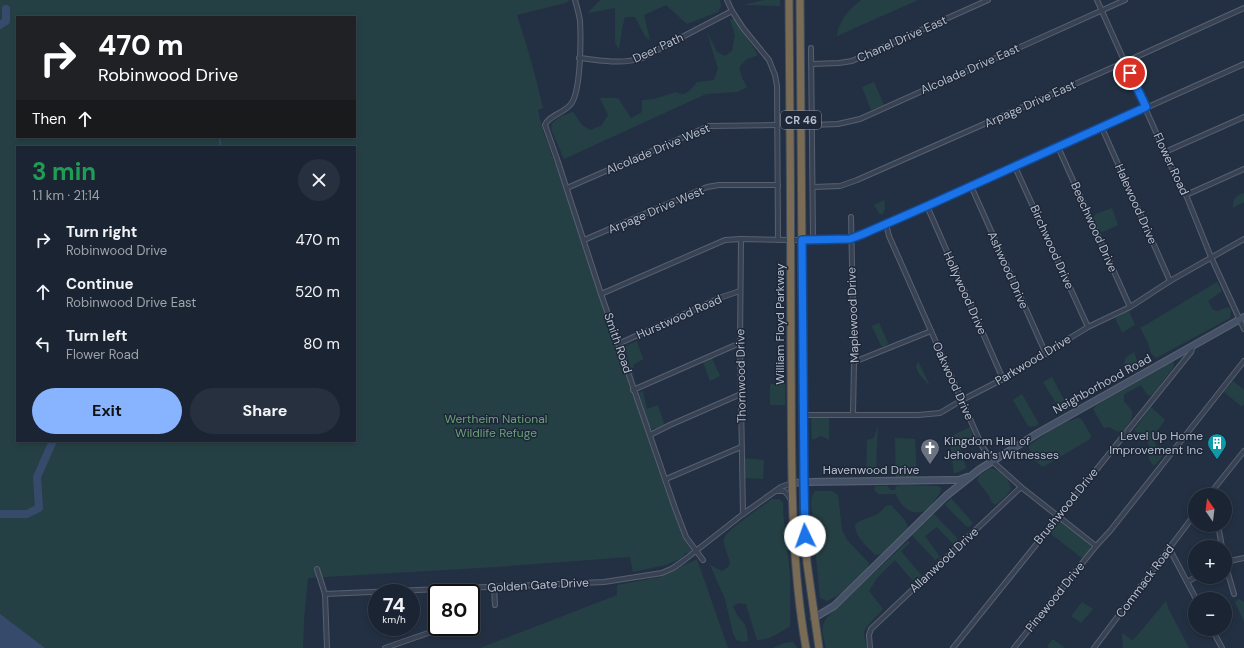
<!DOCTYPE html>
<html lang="en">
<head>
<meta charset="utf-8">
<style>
  :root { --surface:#1a2432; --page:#27303e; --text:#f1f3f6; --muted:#9fa4ac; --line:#38414d; --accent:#88b3ff }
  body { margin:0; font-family:"DM Sans",sans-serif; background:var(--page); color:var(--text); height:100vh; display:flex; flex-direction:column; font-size:15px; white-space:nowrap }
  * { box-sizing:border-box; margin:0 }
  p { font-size:13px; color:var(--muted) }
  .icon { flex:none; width:22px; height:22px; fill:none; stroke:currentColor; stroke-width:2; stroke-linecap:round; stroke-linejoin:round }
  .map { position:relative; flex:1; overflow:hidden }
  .drawer { position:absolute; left:16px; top:146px; width:340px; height:296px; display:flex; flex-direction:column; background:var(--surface); border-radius:0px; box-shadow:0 2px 6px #0003,0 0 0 1px var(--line) }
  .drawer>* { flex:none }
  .hud { position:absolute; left:16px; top:16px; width:340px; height:122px; border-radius:0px; box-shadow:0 2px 6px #0003,0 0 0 1px var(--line); background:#202124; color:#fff; overflow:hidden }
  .needle { width:26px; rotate:346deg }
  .tools { position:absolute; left:1188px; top:488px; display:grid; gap:8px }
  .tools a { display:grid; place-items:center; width:44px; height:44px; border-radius:50%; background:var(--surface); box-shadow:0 2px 6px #0003,0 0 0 1px var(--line); font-size:20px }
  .speed { position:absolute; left:368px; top:584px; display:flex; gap:8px; font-size:20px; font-weight:700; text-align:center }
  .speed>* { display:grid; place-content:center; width:52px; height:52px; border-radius:50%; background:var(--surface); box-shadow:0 2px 6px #0003,0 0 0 1px var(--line); line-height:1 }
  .speed small { font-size:10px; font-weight:400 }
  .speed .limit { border:2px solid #111; border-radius:6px; background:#fff; color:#111 }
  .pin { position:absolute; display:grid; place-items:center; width:34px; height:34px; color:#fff; margin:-17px; border:2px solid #fff; border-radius:50%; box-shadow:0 1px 4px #0007 }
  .me { position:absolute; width:44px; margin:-22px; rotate:357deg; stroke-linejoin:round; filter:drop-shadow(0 0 3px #0008) }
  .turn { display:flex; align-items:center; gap:14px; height:84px; padding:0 16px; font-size:18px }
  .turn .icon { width:52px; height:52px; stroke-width:2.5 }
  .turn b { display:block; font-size:28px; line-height:34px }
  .then { display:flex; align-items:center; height:38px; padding:0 16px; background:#0003; gap:8px; font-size:15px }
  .round { display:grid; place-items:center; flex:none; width:42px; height:42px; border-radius:21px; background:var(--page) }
  .head { display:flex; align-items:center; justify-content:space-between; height:68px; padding:0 16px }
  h1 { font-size:24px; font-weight:700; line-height:30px; color:#1e9e55 }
  .button { display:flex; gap:8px; margin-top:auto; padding:8px 16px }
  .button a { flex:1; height:46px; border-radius:24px; background:var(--accent); color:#111; font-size:16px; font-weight:700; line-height:46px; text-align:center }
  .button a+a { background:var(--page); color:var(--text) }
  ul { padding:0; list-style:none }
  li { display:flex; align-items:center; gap:12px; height:52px; padding:0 16px }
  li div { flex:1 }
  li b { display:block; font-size:15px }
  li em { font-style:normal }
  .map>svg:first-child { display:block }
  .green { fill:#254044; fill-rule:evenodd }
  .water { fill:#364b6c }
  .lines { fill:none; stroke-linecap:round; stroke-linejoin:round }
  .stream { stroke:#364b6c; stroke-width:1.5 }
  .river { stroke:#364b6c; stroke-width:8 }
  .street-casing { stroke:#566070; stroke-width:6 }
  .secondary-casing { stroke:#566070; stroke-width:8 }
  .highway-casing { stroke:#434d5d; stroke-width:9 }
  .street { stroke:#384253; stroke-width:4 }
  .secondary { stroke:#455166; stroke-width:5.5 }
  .highway { stroke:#7a6c54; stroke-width:7 }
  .route-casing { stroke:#114b97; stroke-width:10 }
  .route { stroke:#1a73e8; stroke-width:7 }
  .labels { text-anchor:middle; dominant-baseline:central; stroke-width:3; stroke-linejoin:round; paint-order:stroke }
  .shield { fill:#1d2738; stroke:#8791a0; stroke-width:1 }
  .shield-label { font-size:11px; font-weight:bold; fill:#b5becd }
  .street-label { font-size:12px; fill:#b5becd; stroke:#1d2738 }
  .park-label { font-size:12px; fill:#6aa077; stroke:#1d2738 }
  .poi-label { font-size:12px; fill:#b5becd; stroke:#1d2738; text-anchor:end }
</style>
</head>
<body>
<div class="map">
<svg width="1244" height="648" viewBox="0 0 1244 648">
  <rect width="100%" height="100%" fill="#233043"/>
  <g class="green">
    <path d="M0,0H570L565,3L517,15C527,46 536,77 543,108L538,110L543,131L564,188L655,453L687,542L692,552L685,553L682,558L666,565L633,572L630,557L496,567L308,578L304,620L303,648H0ZM17,17H355V137H17ZM17,147H355V441H17Z"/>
    <polygon points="601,0 720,0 721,6 718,12 687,24 666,5 644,15 650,40 645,36 635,17 625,17 622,28 619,50 615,42 615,8 588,13 597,3"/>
    <polygon points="764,0 780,0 780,6 744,5"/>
    <path d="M861,0H918L837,36C837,27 846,12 854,6C856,4 859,2 861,0Z"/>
    <path d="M734,18L758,55L747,59L739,67L742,78L747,87L737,92L706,94L564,159L552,131C551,129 551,126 552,124C555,118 567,114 573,112L582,125L590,130L601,126L608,115L600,98H618L631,118L642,112V100L654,99L676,92C686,98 691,89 697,82L714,80L718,69L707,32L717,52L725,56L732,51L735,35L730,20Z"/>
    <polygon points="874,82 884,105 871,110 862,87"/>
    <path d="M1244,193V202L1233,208C1232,199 1236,195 1244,193Z"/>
    <polygon points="884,200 885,209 883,212 883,215 879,213 874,205"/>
    <polygon points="1112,208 1118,225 1103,232 1100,231 1093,218 1096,214"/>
    <polygon points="1217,282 1222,291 1208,301 1213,310 1218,311 1228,307 1231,310 1230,318 1156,358 1151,353 1148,343 1140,327 1144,326"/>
    <path d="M1126,311H1129L1135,325C1130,327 1127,331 1122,332L1115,318Z"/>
    <polygon points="879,323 888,343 885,346 881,346 872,326"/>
    <polygon points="637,341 643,359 633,365 635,382 625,348 626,346"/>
    <polygon points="1134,352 1139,367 1138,371 1134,373 1127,372 1124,366 1125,358"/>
    <polygon points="712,358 720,376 710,381 703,362"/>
    <polygon points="918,361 930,386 919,374 916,367"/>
    <polygon points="1173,361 1174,362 1173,368 1152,395 1149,396 1146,393 1141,385 1124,394 1124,401 1132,411 1132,417 1126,429 1121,432 1116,431 1109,427 1104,428 1093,409 1097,405"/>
    <polygon points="1052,377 1069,409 1062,413 1043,382"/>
    <polygon points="1233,381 1244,390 1244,404 1242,407 1224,392"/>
    <polygon points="785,383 785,405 770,405 770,384"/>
    <polygon points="643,391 647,409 658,405 664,423 662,427 652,429 649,426 639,393"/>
    <path d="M1022,394L1039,424C1035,426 1033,428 1028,426L1013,400Z"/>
    <path d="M1151,407L1165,420C1152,438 1150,438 1163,456L1154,466C1144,455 1152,456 1149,446C1148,440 1138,434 1134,430Z"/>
    <polygon points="811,418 829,418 829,440 821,436 812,440"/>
    <path d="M1078,418L1082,420L1091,436L1090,439L1043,467L1035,461L1028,446C1043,436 1060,423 1078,418Z"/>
    <polygon points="878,425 877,440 876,475 866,475 867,440 874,438"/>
    <polygon points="970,427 973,440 960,447 966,468 958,472 954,473 949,437"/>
    <polygon points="895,438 915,439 917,477 896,478"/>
    <polygon points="744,458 764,460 763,479 745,478"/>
    <path d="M991,468C1001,471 1010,479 1011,490C1006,494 1002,501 995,505L991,501L990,497L977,480L980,475Z"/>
    <path d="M903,485L938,486L941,488C941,494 937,497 934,501C932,504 930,507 928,509C914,519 900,506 896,494H878L874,489L876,486H887L891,490H895L896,486Z"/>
    <polygon points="815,491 832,491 838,495 842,530 847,540 869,563 868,567 844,592 827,601 820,598 819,590 811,502 812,496"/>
    <polygon points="951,498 973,523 969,527 966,526 945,505"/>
    <path d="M772,499H779L783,503V512L790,575V626C779,633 770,640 757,640L746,604L739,603L733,606L737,615L745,625L747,632L748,641L743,642L736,640L733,633L725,599L710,565L722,571L728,567L730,563C729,557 723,545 724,539C725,531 763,506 772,499Z"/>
    <path d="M891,505L904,519L908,527L881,554L875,555C867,546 855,537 855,525L858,522L878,514L886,506Z"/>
    <polygon points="934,514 957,538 957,542 954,545 937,527 925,536 940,557 935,560 912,535"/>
    <polygon points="1061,521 1090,543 1090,549 1083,559 1050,533 1058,522"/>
    <path d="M908,541L910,543L901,551L922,576L917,580H912L895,560L877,578L869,591L883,609C879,615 866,625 864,632C864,636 866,644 867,648H826C823,634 819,628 828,616Z"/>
    <polygon points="697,559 728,648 480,648 617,595 617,585 661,577"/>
    <polygon points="1239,599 1244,602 1244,622 1235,602"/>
    <polygon points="1166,601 1168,608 1189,648 1123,648 1122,633 1132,640 1135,638"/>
    <polygon points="1082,602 1093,609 1081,623 1071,616"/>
    <polygon points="1053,639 1065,648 1049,648 1047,646"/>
    <polygon points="793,642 796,646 797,648 773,648 784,643"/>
  </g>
  <polygon class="water" points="0,614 45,648 0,648"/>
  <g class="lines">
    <polyline class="stream" points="219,137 221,147"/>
    <g class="river">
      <polyline points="0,25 6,21 6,9"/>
      <polyline points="0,514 27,514 39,508 37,477 53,441"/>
    </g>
    <g class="street-casing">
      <g id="street">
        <path d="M575,0C577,7 579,14 580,21C581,39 581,91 571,104C564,113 548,116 545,125L557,159L601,294L675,508L686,537L703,560"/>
        <polyline points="727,0 732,11 743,28 769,60 775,75 777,86 778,240"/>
        <polyline points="1097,0 1175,175 1186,195 1211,257 1244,329"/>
        <polyline points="811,48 813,239"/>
        <path d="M579,58C600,60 621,65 642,58L732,11"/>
        <polyline points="812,64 839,63 852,61 988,0"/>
        <polyline points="812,125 838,124 860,119 1125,0"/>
        <polyline points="1102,128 1170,281"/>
        <polyline points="1058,147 1130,307"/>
        <polyline points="1165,152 1244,117"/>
        <polyline points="1015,167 1088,327"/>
        <polyline points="971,186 1046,354"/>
        <polyline points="813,187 840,186 857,180 1125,62 1244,8"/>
        <polyline points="567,188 709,126 777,125"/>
        <polyline points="1186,195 1244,169"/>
        <polyline points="927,206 1003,379"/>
        <polyline points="851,217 854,362 853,414"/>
        <polyline points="886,224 889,236 982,446 992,461 1021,487 1096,546"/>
        <polyline points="741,239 740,343 743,514"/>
        <polyline points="584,240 707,187 719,185 778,185"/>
        <polyline points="601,294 725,240 741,239 791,240 851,239 927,206 1244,64"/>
        <polyline points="618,344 722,297 740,291"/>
        <polyline points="854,362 931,331"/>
        <polyline points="633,390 740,343"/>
        <polyline points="803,415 918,415 940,413 962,400 1003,379 1088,327 1130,307 1170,281 1244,239"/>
        <polyline points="650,435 670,425 741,394"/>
        <polyline points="666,479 741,447"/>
        <polyline points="776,491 784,491 788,495 791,500"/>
        <polyline points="1209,495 1244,451"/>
        <polyline points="1218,525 1222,547"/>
        <polyline points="1169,548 1196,599"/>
        <polyline points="1225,562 1244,558"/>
        <polyline points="1225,563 1234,594"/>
        <polyline points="317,569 325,594 327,648"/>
        <polyline points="1187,582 1196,577"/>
        <polyline points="494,587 495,605"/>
        <polyline points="325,594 604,582 662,573 673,568 683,561 743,514 781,487 792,483"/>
        <polyline points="1212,629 1222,648"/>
        <polyline points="385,648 431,632 439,627"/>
        <polyline points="870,648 869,635 871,629 1021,487"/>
        <polyline points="953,648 1191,352 1193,346"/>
        <polyline points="1014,648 1096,546 1110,531 1244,361"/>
        <polyline points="1094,648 1195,514"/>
      </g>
    </g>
    <g class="secondary-casing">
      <g id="secondary">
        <polyline points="792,483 809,482 948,480 959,480 967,477"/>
        <polyline points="814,618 834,606 946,496 980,469 1038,433 1244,317"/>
      </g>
    </g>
    <g class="highway-casing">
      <g id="highway">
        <path d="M789,0C790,118 791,237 791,355C792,453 789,551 806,648"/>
        <polyline points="800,0 804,508 807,563 819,648"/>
      </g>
    </g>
    <use href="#street" class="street"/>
    <use href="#secondary" class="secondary"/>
    <use href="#highway" class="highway"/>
  </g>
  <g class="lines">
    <g class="route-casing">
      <polyline id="route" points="805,536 804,482 802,240 850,239 863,234 927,206 1146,107 1130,73"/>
    </g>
    <use href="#route" class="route"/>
  </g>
  <defs>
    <g id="building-pin" transform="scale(1)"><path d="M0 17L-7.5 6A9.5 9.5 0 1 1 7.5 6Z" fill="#0f9aa8" stroke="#1d2738"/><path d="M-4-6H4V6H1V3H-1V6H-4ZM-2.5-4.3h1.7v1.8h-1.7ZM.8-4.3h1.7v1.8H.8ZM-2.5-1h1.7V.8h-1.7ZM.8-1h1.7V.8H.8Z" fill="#fff"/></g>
    <g id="church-pin" transform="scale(1)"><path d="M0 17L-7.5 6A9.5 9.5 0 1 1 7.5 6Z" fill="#6b7280" stroke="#1d2738"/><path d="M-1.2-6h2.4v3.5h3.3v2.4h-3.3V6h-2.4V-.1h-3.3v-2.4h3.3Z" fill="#fff"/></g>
  </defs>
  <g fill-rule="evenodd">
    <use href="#building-pin" x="1217" y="443"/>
    <use href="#church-pin" x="930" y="448"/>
  </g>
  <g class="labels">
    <rect class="shield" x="781" y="111" width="40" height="18" rx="3"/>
    <g class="shield-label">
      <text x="801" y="120">CR 46</text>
    </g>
    <g class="street-label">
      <text transform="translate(902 39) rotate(-24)">Chanel Drive East</text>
      <text transform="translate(658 48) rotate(-25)">Deer Path</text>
      <text transform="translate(970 69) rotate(-24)">Alcolade Drive East</text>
      <text transform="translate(1030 104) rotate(-24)">Arpage Drive East</text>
      <text transform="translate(658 149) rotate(-23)">Alcolade Drive West</text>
      <text transform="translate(1171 164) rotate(65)">Flower Road</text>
      <text transform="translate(1136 204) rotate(66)">Halewood Drive</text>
      <text transform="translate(656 210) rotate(-23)">Arpage Drive West</text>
      <text transform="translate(1094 227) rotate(66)">Beechwood Drive</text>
      <text transform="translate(1052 247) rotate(66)">Birchwood Drive</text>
      <text transform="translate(1008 270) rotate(66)">Ashwood Drive</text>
      <text transform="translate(965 293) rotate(66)">Hollywood Drive</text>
      <text transform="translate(853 315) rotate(-92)">Maplewood Drive</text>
      <text transform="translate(679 317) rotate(-24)">Hurstwood Road</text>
      <text transform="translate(780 324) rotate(-90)">William Floyd Parkway</text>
      <text transform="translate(618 343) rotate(71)">Smith Road</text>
      <text transform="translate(1033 360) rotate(-31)">Parkwood Drive</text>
      <text transform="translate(741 376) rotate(-91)">Thornwood Drive</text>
      <text transform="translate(953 381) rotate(66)">Oakwood Drive</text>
      <text transform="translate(1102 384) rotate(-29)">Neighborhood Road</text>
      <text x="871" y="470">Havenwood Drive</text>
      <text transform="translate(1066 506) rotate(-51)">Brushwood Drive</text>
      <text transform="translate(944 560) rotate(-43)">Allanwood Drive</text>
      <text transform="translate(1145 581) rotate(-53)">Commack Road</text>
      <text transform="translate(538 585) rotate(-3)">Golden Gate Drive</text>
      <text transform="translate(1055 597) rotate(-51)">Pinewood Drive</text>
    </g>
    <g class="park-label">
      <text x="496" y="419">Wertheim National<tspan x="496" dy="14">Wildlife Refuge</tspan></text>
    </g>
    <g class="poi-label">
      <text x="1203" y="436">Level Up Home<tspan x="1203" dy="14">Improvement Inc</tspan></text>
      <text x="944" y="441" text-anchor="start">Kingdom Hall of<tspan x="944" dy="14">Jehovah’s Witnesses</tspan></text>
    </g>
  </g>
</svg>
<div class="tools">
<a><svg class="needle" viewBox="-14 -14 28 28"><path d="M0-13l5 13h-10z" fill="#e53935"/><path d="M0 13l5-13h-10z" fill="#9fa4ac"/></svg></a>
<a>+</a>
<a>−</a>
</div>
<div class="speed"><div>74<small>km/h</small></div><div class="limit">80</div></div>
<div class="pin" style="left:1130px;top:73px;background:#d93025"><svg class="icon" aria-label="arrive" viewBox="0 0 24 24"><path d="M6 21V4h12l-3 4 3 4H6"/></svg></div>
<svg class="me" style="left:805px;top:536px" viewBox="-20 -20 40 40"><circle r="19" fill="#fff"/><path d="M0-13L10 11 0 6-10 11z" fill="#1a73e8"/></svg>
<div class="hud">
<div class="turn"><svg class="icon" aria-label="right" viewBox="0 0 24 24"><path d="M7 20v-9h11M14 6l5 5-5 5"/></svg><div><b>470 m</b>Robinwood Drive</div></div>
<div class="then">Then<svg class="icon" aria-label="ahead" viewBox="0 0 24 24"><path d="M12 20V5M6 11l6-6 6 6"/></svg></div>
</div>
<section class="drawer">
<div class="head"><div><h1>3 min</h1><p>1.1 km · 21:14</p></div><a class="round"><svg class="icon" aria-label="close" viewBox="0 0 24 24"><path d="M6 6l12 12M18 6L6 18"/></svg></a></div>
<ul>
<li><svg class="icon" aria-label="right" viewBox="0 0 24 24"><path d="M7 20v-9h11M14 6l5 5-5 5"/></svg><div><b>Turn right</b><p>Robinwood Drive</p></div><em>470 m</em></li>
<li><svg class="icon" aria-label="ahead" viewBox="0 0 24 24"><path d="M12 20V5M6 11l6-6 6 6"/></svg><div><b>Continue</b><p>Robinwood Drive East</p></div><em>520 m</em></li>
<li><svg class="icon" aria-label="left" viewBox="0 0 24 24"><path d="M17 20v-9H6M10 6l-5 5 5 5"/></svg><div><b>Turn left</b><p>Flower Road</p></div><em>80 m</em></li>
</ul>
<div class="button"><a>Exit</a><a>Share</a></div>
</section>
</div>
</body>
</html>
